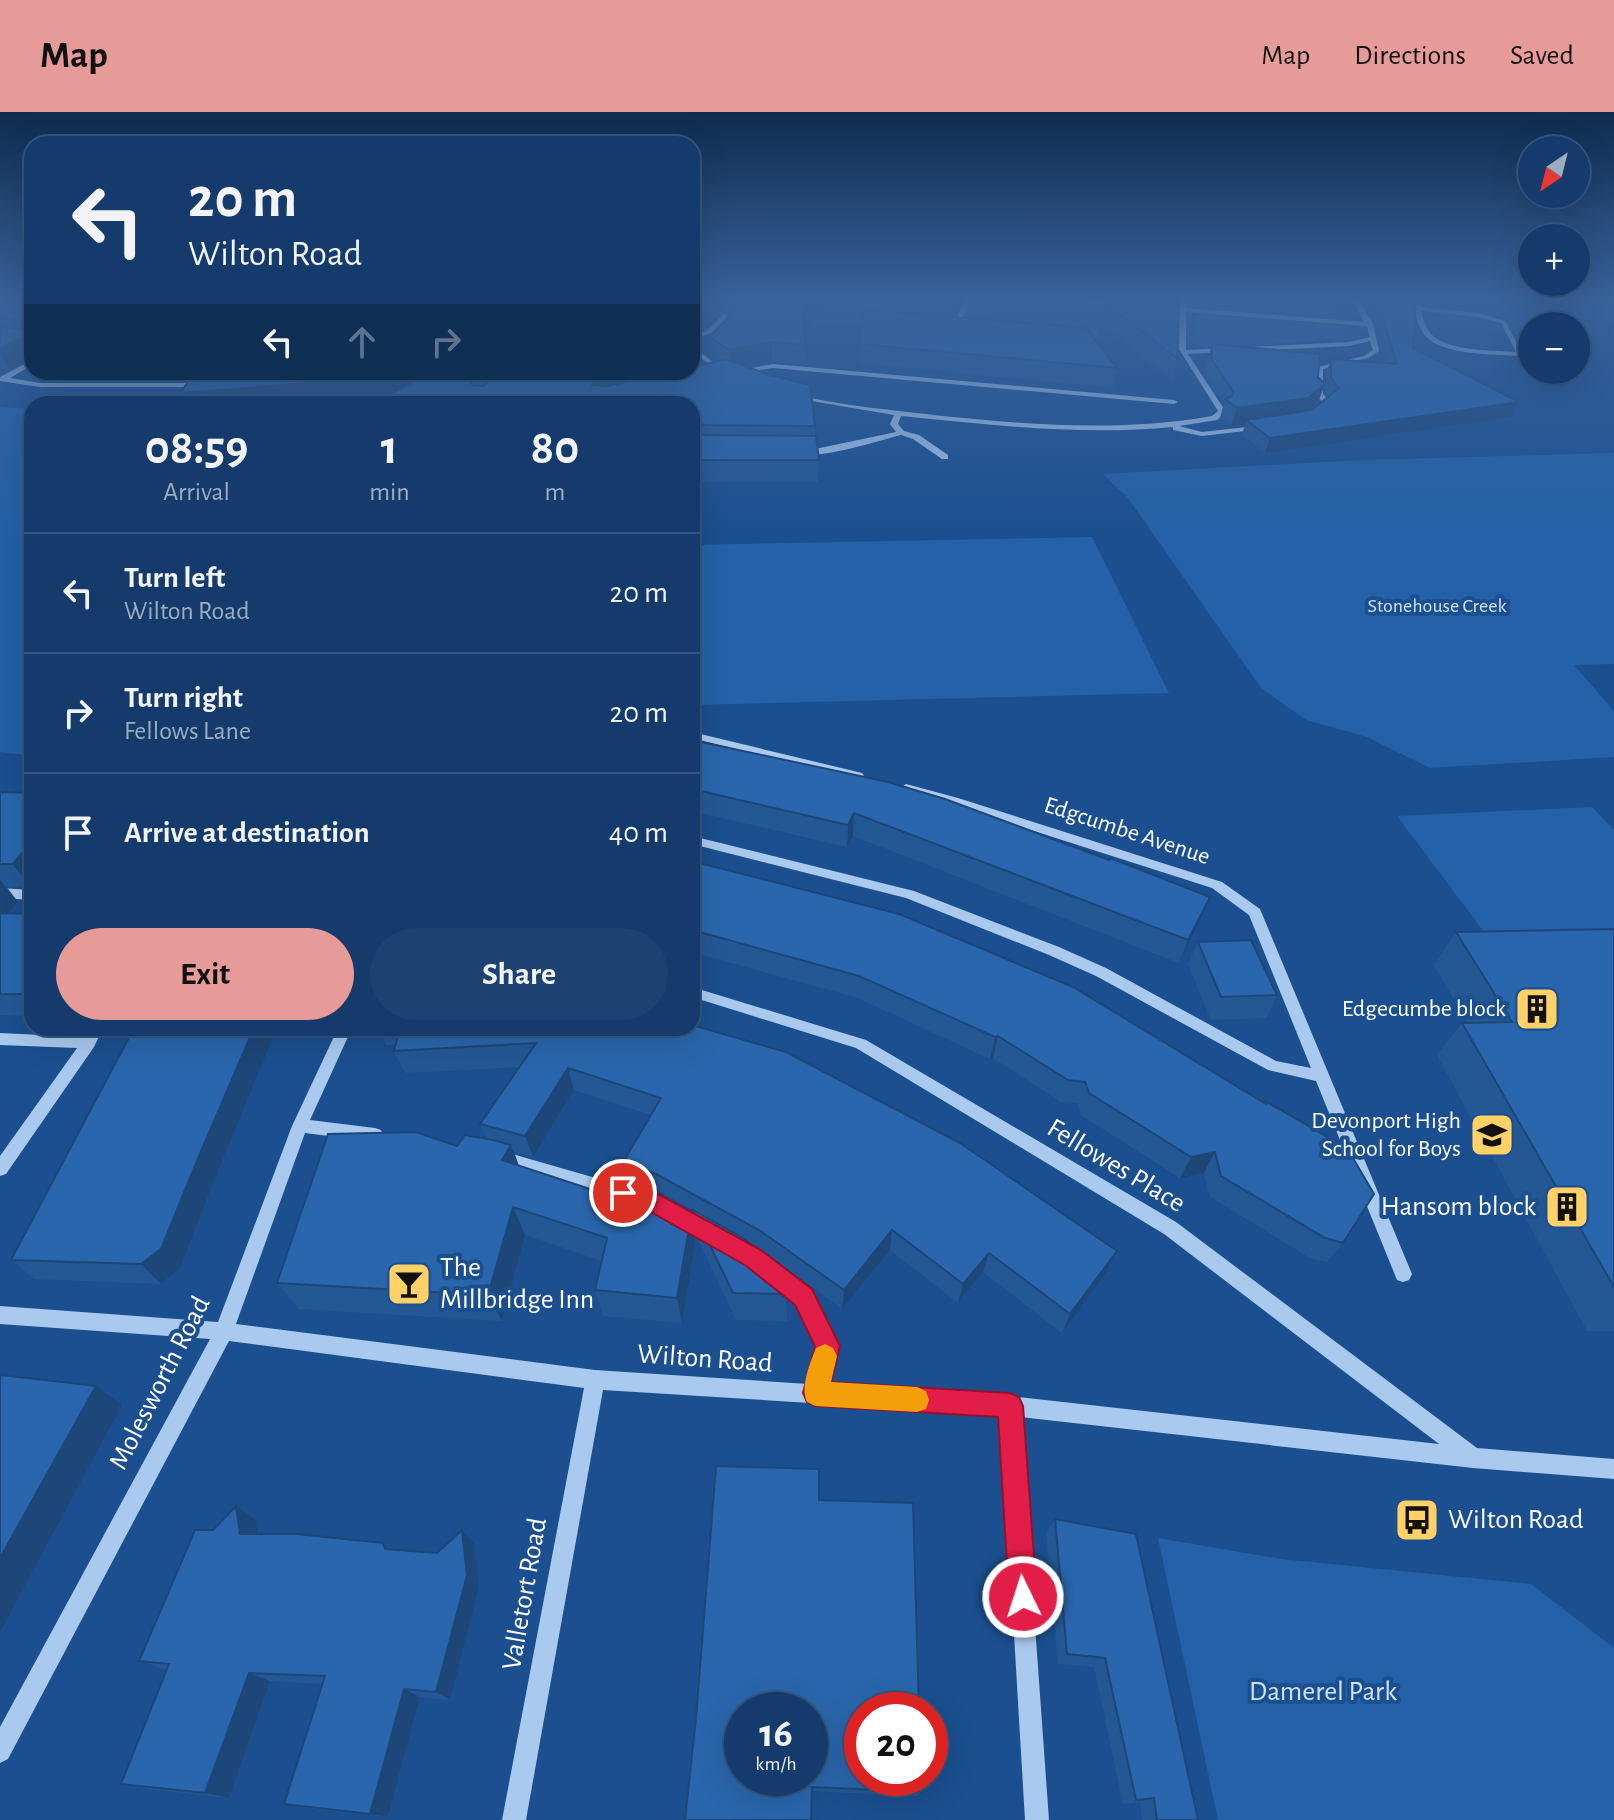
<!DOCTYPE html>
<html lang="en">
<head>
<meta charset="utf-8">
<style>
  :root { --surface:#143b6b; --page:#1d4271; --text:#f1f3f6; --muted:#9dadc1; --line:#33557e; --accent:#e69b98 }
  body { margin:0; font-family:"Alegreya Sans",sans-serif; background:var(--page); color:var(--text); height:100vh; display:flex; flex-direction:column; font-size:30px; white-space:nowrap }
  * { box-sizing:border-box; margin:0 }
  p { font-size:26px; color:var(--muted) }
  .icon { flex:none; width:44px; height:44px; fill:none; stroke:currentColor; stroke-width:2; stroke-linecap:round; stroke-linejoin:round }
  .map { position:relative; flex:1; overflow:hidden }
  .details { position:absolute; left:24px; top:284px; width:676px; height:640px; display:flex; flex-direction:column; background:var(--surface); border-radius:24px; box-shadow:0 8px 32px #0002,0 0 0 2px var(--line) }
  .details>* { flex:none }
  .hud { position:absolute; left:24px; top:24px; width:676px; height:244px; border-radius:24px; box-shadow:0 8px 32px #0002,0 0 0 2px var(--line); background:#143b6b; color:var(--text); overflow:hidden }
  .needle { width:52px; rotate:215deg }
  .tools { position:absolute; left:1518px; top:24px; display:grid; gap:16px }
  .tools a { display:grid; place-items:center; width:72px; height:72px; border-radius:50%; background:var(--surface); box-shadow:0 8px 32px #0002,0 0 0 2px var(--line); font-size:40px }
  .speed { position:absolute; left:724px; top:1580px; display:flex; gap:16px; font-size:40px; font-weight:700; text-align:center }
  .speed>* { display:grid; place-content:center; width:104px; height:104px; border-radius:50%; background:var(--surface); box-shadow:0 8px 32px #0002,0 0 0 2px var(--line); line-height:1 }
  .speed small { font-size:20px; font-weight:400 }
  .speed .limit { border:12px solid #d22; background:#fff; color:#111 }
  .pin { position:absolute; display:grid; place-items:center; width:68px; height:68px; color:#fff; margin:-34px; border:4px solid #fff; border-radius:50%; box-shadow:0 2px 8px #0007 }
  .me { position:absolute; width:88px; margin:-44px; rotate:356deg; stroke-linejoin:round; filter:drop-shadow(0 0 6px #0008) }
  .turn { display:flex; align-items:center; gap:28px; height:168px; padding:0 32px; font-size:36px }
  .turn .icon { width:104px; height:104px; stroke-width:2.5 }
  .turn b { display:block; font-size:56px; line-height:68px }
  .lanes { display:flex; align-items:center; height:76px; padding:0 32px; background:#0003; justify-content:center; gap:40px; direction:ltr }
  .lanes .off { opacity:.35 }
  .eta { display:flex; justify-content:space-evenly; align-items:center; height:136px; text-align:center }
  .eta b { font-size:48px; font-weight:700; line-height:56px }
  .cta { display:flex; gap:16px; margin-top:auto; padding:16px 32px }
  .cta a { flex:1; height:92px; border-radius:48px; background:var(--accent); color:#111; font-size:32px; font-weight:700; line-height:92px; text-align:center }
  .cta a+a { background:var(--page); color:var(--text) }
  ul { padding:0; list-style:none }
  li { display:flex; align-items:center; gap:24px; height:120px; padding:0 32px; border-top:2px solid var(--line) }
  li div { flex:1 }
  li b { display:block; font-size:30px }
  li em { font-style:normal }
  header { display:flex; align-items:center; gap:48px; box-sizing:border-box; height:112px; padding:0 40px; background:var(--accent); color:#111 }
  header strong { font-size:38px }
  nav { display:flex; gap:44px; margin-inline-start:auto; font-size:28px }
  .map>svg:first-child { display:block }
  .green { fill:#2461a8 }
  .lines { fill:none; stroke-linecap:round; stroke-linejoin:round }
  .minor { fill:#a9c9ee; fill-rule:evenodd }
  .wall { fill:#245895; fill-rule:evenodd }
  .shaded-wall { fill:#1d4779 }
  .building { fill:#2a66ad; stroke:#1d4779; stroke-width:2; fill-rule:evenodd }
  .route { fill:#e11d48; stroke:#92132f; stroke-width:2 }
  .slow { fill:#f59e0b }
  .labels { text-anchor:middle; dominant-baseline:central; stroke-width:8; stroke-linejoin:round; paint-order:stroke }
  .far-park-label { font-size:20px; fill:#cfe3fa; stroke:#1b4f8f }
  .street-label { font-size:24px; fill:#fff; stroke:#1b4f8f }
  .poi-label { font-size:24px; fill:#fff; stroke:#1b4f8f; text-anchor:end }
  .near-street-label { font-size:28px; fill:#fff; stroke:#1b4f8f }
  .near-poi-label { font-size:28px; fill:#fff; stroke:#1b4f8f; text-anchor:start }
  .near-park-label { font-size:28px; fill:#cfe3fa; stroke:#1b4f8f }
</style>
</head>
<body>
<header>
<strong>Map</strong>
<nav><a>Map</a><a>Directions</a><a>Saved</a></nav>
</header>
<div class="map">
<svg width="1614" height="1708" viewBox="0 0 1614 1708">
  <rect width="100%" height="100%" fill="#1b4f8f"/>
  <g class="green">
    <polygon points="831,186 960,187 944,216 924,219 812,210"/>
    <polygon points="984,186 1171,199 1103,202 1095,233 959,218 974,188"/>
    <polygon points="1193,186 1309,186 1336,192 1340,204 1208,196 1193,191"/>
    <polygon points="1208,201 1341,212 1346,223 1339,227 1208,236 1192,232 1194,206"/>
    <polygon points="0,295 32,297 32,644 0,640"/>
    <polygon points="1614,341 1614,552 1574,553 1614,599 1614,645 1430,656 1367,625 1306,608 1261,576 1128,386 1103,362 1361,348"/>
    <polygon points="1092,425 1169,581 692,593 692,433"/>
    <polygon points="1592,695 1614,718 1614,817 1484,820 1397,704"/>
    <polygon points="1158,1426 1281,1447 1531,1472 1614,1536 1614,1708 1218,1708"/>
  </g>
  <g class="lines">
    <g class="minor">
      <polygon points="740,186 746,186 711,221 692,228 692,224 707,219"/>
      <polygon points="966,186 972,186 955,220 950,221"/>
      <polygon points="1040,186 1068,186 1122,192 1119,194"/>
      <path d="M1180,186H1186V196L1364,210L1351,186H1357L1373,212L1379,239L1368,246L1323,257V282L1331,290L1318,301L1314,299L1323,290L1315,283L1318,255L1364,244L1373,238L1370,229L1349,234L1188,242L1226,300L1217,308L1179,314L1202,320L1265,313L1266,315L1262,317L1202,324L1173,318V315C1082,324 992,313 901,304L898,312L904,319L919,323L948,343V347H942L913,327L901,323C878,329 815,349 796,341L896,320L890,312L894,303L794,286L796,283C844,294 893,298 942,304C1033,313 1121,320 1212,304L1218,299L1179,237L1180,199L1172,197L1180,196ZM1186,200L1367,214L1370,225L1349,230L1186,238Z"/>
      <path d="M1410,186H1416L1420,195L1478,201L1505,209L1523,242L1520,244C1494,242 1440,244 1424,222C1416,212 1415,197 1410,186ZM1421,199L1478,205L1501,211L1516,240C1492,238 1441,240 1428,218C1424,212 1423,205 1421,199Z"/>
      <polygon points="692,234 725,259 725,261 721,261 692,239"/>
      <polygon points="32,248 32,253 10,266 40,271 203,271 206,273 203,275 40,275 0,269 0,265"/>
      <polygon points="773,252 1174,288 1178,290 1174,292 773,256 733,262 730,260"/>
      <polygon points="692,620 862,661 864,664 858,668 692,626"/>
      <polygon points="906,672 958,686 1222,770 1260,797 1412,1162 1409,1168 1403,1170 1397,1168 1316,969 1268,958 1096,864 1049,843 906,786 692,732 692,724 914,779 1059,835 1106,856 1276,949 1311,956 1249,803 1212,776 950,692 902,679 900,676"/>
      <polygon points="0,776 32,778 32,788 0,786"/>
      <polygon points="692,875 866,928 1176,1110 1477,1336 1614,1347 1614,1367 1473,1356 1020,1305 1049,1708 1025,1708 1001,1303 603,1278 526,1708 502,1708 584,1276 229,1229 8,1647 0,1651 0,1615 210,1227 0,1212 0,1194 218,1210 292,1014 338,916 352,916 310,1008 375,1016 381,1018 383,1023 381,1028 375,1030 305,1021 236,1212 595,1258 808,1272 818,1235 797,1191 762,1164 759,1158 762,1152 768,1150 809,1179 834,1227 836,1234 827,1273 1010,1284 1439,1332 1164,1122 856,936 692,885"/>
      <polygon points="89,916 103,916 94,935 6,1062 0,1064 0,1044 77,936 0,933 0,921 84,925"/>
      <polygon points="502,1039 620,1073 626,1075 628,1080 626,1085 620,1087 502,1053 496,1051 494,1046 496,1041"/>
    </g>
  </g>
  <g class="wall">
    <polygon points="0,186 32,186 32,258 29,258 25,249 9,257 0,257"/>
    <polygon points="692,186 829,186 804,217 806,252 772,249 745,254 815,314 815,324 819,348 818,370 694,370 692,374 692,292 386,286 309,292 186,292 181,281 193,260 692,260 718,249 711,244 710,225 726,210 725,197 716,206 692,192"/>
    <polygon points="1119,186 1178,186 1177,246 1172,268 1098,209 1102,189 1118,191"/>
    <polygon points="1364,186 1416,186 1413,236 1512,305 1265,341 1242,323 1245,313 1231,315 1220,306 1224,291 1207,266 1207,250 1212,232 1318,265 1325,272 1318,290 1308,299 1312,298 1329,284 1326,281 1326,261 1331,247 1387,252 1370,192 1366,192"/>
    <polygon points="860,232 1117,256 1113,276 860,251"/>
    <polygon points="73,260 155,260 150,264"/>
    <polygon points="692,628 1210,785 1200,807 1179,851 853,724 847,735 692,699"/>
    <polygon points="0,680 32,681 32,773 30,775 6,774 18,790 9,801 32,802 32,904 0,903"/>
    <polygon points="692,749 1264,991 1265,989 1343,1131 1327,1150 1310,1146 1209,1084 1204,1061 1180,1066 1081,1003 1077,991 1061,990 993,946 990,947 858,886 692,840"/>
    <polygon points="1614,817 1614,1219 1587,1219 1437,943 1462,911 1468,911 1434,853 1456,820"/>
    <polygon points="1198,830 1277,883 1266,906 1211,908 1188,852"/>
    <polygon points="134,916 277,916 216,1064 180,1156 161,1172 35,1167 11,1148"/>
    <path d="M378,916H692L1108,1158L1062,1221L983,1160L958,1191L890,1138L842,1197L760,1137L750,1132L786,1182L787,1209L736,1208L698,1127L693,1100H692L696,1127L682,1211L604,1204L595,1178L602,1149L525,1123L502,1209L299,1197L277,1171L457,1034L487,1027L480,1012L520,955L405,961L394,939L396,932L386,933ZM574,978L651,1003L622,1052L626,1066L599,1080L519,1054L514,1040L533,1045Z"/>
    <polygon points="819,1388 921,1680 917,1684 812,1679 696,1606"/>
    <polygon points="236,1394 256,1408 259,1422 391,1437 437,1441 462,1418 474,1431 479,1475 450,1588 420,1585 388,1705 305,1696 284,1692 323,1572 270,1569 229,1686 149,1677 121,1672 167,1558 139,1549 213,1418"/>
    <polygon points="1055,1407 1198,1708 1142,1708 1140,1690 1123,1692 1094,1555 1058,1552 1046,1421"/>
  </g>
  <g class="shaded-wall">
    <polygon points="717,186 736,186 725,192 725,197 716,206 715,187"/>
    <polygon points="815,186 829,186 802,220 802,201"/>
    <polygon points="23,225 29,238 19,238 25,249 9,257 0,240 0,236"/>
    <polygon points="772,230 772,249 730,257 729,238"/>
    <polygon points="629,260 667,260 596,289 592,273 593,268"/>
    <polygon points="425,262 430,282 309,292 186,292 181,281"/>
    <polygon points="1325,272 1318,290 1302,304 1246,308 1245,313 1231,315 1237,296"/>
    <polygon points="1519,290 1512,305 1265,341 1270,326"/>
    <polygon points="692,348 694,370 692,374"/>
    <polygon points="854,701 853,724 847,735 848,713"/>
    <polygon points="32,729 32,773 30,775 13,752"/>
    <polygon points="0,768 18,790 0,813"/>
    <polygon points="1210,785 1200,807 1179,851 1188,828"/>
    <polygon points="32,870 32,894 22,882"/>
    <polygon points="254,916 277,916 216,1064 180,1156 161,1172 141,1152 199,1044"/>
    <polygon points="998,924 993,946 990,947 995,925"/>
    <polygon points="568,956 574,978 533,1045 525,1024"/>
    <polygon points="511,1033 522,1062 502,1048"/>
    <polygon points="1215,1040 1204,1061 1180,1066 1191,1045"/>
    <polygon points="513,1095 525,1123 502,1209 488,1183"/>
    <polygon points="692,1099 696,1127 682,1211 677,1186"/>
    <polygon points="892,1118 890,1138 842,1197 844,1178"/>
    <polygon points="1117,1139 1108,1158 1062,1221 1070,1202"/>
    <polygon points="989,1141 983,1160 958,1191 963,1172"/>
    <polygon points="96,1274 122,1293 0,1520 0,1446"/>
    <polygon points="236,1394 256,1408 260,1435 240,1422"/>
    <polygon points="462,1418 474,1431 479,1475 450,1588 436,1580"/>
    <polygon points="249,1561 270,1569 229,1686 205,1681"/>
    <polygon points="404,1577 420,1585 388,1705 370,1702"/>
  </g>
  <g class="building">
    <polygon points="0,186 32,186 32,239 19,238 25,233 23,225 0,236 0,215 22,217 25,208 0,206"/>
    <polygon points="731,186 815,186 802,201 806,233 772,230 729,238 710,225 737,199 725,192"/>
    <polygon points="1120,186 1178,186 1177,246 1102,189 1119,191"/>
    <polygon points="1376,186 1416,186 1413,236 1519,290 1270,326 1246,308 1312,298 1339,276 1331,266 1331,247 1397,252"/>
    <polygon points="863,198 1086,216 1117,256 860,232"/>
    <polygon points="1212,232 1320,242 1318,265 1325,272 1308,286 1237,296 1225,287 1232,284 1234,280 1212,248"/>
    <polygon points="726,247 767,262 810,273 815,314 705,313 692,310 692,292 376,292 425,262 181,281 193,260 460,260 473,273 484,274 487,271 475,260 629,260 593,268 592,273 608,274 669,260 692,260 692,255"/>
    <polygon points="692,318 704,323 816,324 819,348 692,348"/>
    <polygon points="692,628 888,670 945,687 1109,748 1110,746 1210,785 1188,828 854,701 848,713 692,677"/>
    <polygon points="0,680 32,681 32,729 13,752 0,752"/>
    <polygon points="692,749 899,802 1073,875 1266,992 1265,989 1347,1036 1374,1082 1343,1131 1325,1126 1221,1064 1215,1040 1191,1045 1089,981 1085,970 1068,968 998,924 995,925 859,864 692,818"/>
    <polygon points="0,801 32,802 32,870 22,882 0,882"/>
    <polygon points="1614,817 1614,1175 1462,911 1512,910 1456,820"/>
    <polygon points="1251,828 1277,883 1221,885 1198,830"/>
    <polygon points="692,913 786,940 960,1031 1117,1139 1070,1202 989,1141 963,1172 892,1118 844,1178 759,1118 656,1062 622,1052 661,986 568,956 525,1024 480,1012 536,931 394,939 400,916 692,916"/>
    <polygon points="134,916 254,916 199,1044 161,1137 141,1152 11,1148"/>
    <polygon points="416,1020 457,1034 465,1023 493,1028 511,1033 502,1048 599,1080 610,1062 641,1071 692,1099 677,1186 595,1178 607,1126 513,1095 488,1183 277,1171 328,1022"/>
    <polygon points="693,1098 743,1126 780,1155 786,1182 733,1181"/>
    <polygon points="1,1263 96,1274 0,1446 0,1265"/>
    <path d="M716,1354L819,1357V1388L913,1391L919,1598H862V1666H921V1680L812,1675L811,1708H685L696,1606ZM742,1598H810V1666H742Z"/>
    <polygon points="236,1394 240,1422 297,1422 383,1431 385,1437 437,1441 462,1418 467,1463 436,1580 404,1577 370,1702 284,1692 325,1564 249,1561 205,1681 121,1672 169,1552 139,1549 195,1418 213,1418"/>
    <polygon points="1055,1407 1136,1422 1198,1708 1157,1708 1154,1686 1136,1688 1105,1546 1067,1542"/>
  </g>
  <linearGradient id="sky" x2="0" y2="1"><stop stop-color="#0f2b4f"/><stop offset="0.44" stop-color="#39639b"/><stop offset="1" stop-color="#39639b" stop-opacity="0"/></linearGradient>
  <rect width="1614" height="425" fill="url(#sky)"/>
  <polygon class="route" points="623,1071 660,1083 761,1138 812,1177 840,1234 831,1270 1010,1281 1019,1285 1023,1294 1037,1485 1033,1495 1023,1499 1013,1495 1009,1485 998,1305 815,1294 807,1290 803,1281 815,1234 795,1193 745,1153 647,1098 616,1088 613,1081 616,1074"/>
  <path class="slow" d="M825,1232L833,1236L837,1244L831,1270L917,1275L926,1279L929,1288L926,1297L917,1300L815,1294L807,1290C800,1275 810,1251 816,1236Z"/>
  <defs>
    <g id="building-square" transform="scale(2.3)"><rect x="-9" y="-9" width="18" height="18" rx="4" fill="#ffd166" stroke="#1b4f8f"/><path d="M-4-6H4V6H1V3H-1V6H-4ZM-2.5-4.3h1.7v1.8h-1.7ZM.8-4.3h1.7v1.8H.8ZM-2.5-1h1.7V.8h-1.7ZM.8-1h1.7V.8H.8Z" fill="#111"/></g>
    <g id="school-square" transform="scale(2.3)"><rect x="-9" y="-9" width="18" height="18" rx="4" fill="#ffd166" stroke="#1b4f8f"/><path d="M0-5L7-2L0 1L-7-2ZM-4 1L0 2.5L4 1V4Q0 6-4 4Z" fill="#111"/></g>
    <g id="bar-square" transform="scale(2.3)"><rect x="-9" y="-9" width="18" height="18" rx="4" fill="#ffd166" stroke="#1b4f8f"/><path d="M-6-5H6L.8 .8V4.5H3.5V6h-7V4.5H-.8V.8Z" fill="#111"/></g>
    <g id="bus-square" transform="scale(2.3)"><rect x="-9" y="-9" width="18" height="18" rx="4" fill="#ffd166" stroke="#1b4f8f"/><path d="M-5-6H5V4H4V6H2V4H-2V6H-4V4H-5ZM-3.5-4V0h7V-4ZM-3.5 1.2v1.5H-2V1.2ZM2 1.2v1.5H3.5V1.2Z" fill="#111"/></g>
  </defs>
  <g fill-rule="evenodd">
    <use href="#building-square" x="1537" y="897"/>
    <use href="#school-square" x="1492" y="1023"/>
    <use href="#building-square" x="1567" y="1095"/>
    <use href="#bar-square" x="409" y="1172"/>
    <use href="#bus-square" x="1417" y="1408"/>
  </g>
  <g class="labels">
    <g class="far-park-label">
      <text x="1437" y="494">Stonehouse Creek</text>
    </g>
    <g class="street-label">
      <text transform="translate(1127 719) rotate(18)">Edgcumbe Avenue</text>
    </g>
    <g class="poi-label">
      <text x="1506" y="897">Edgecumbe block</text>
      <text x="1461" y="1009">Devonport High<tspan x="1461" dy="28">School for Boys</tspan></text>
    </g>
    <g class="near-street-label">
      <text transform="translate(1116 1054) rotate(31)">Fellowes Place</text>
      <text transform="translate(705 1247) rotate(4)">Wilton Road</text>
      <text transform="translate(160 1271) rotate(-63)">Molesworth Road</text>
      <text transform="translate(525 1482) rotate(-80)">Valletort Road</text>
    </g>
    <g class="near-poi-label">
      <text x="1536" y="1095" text-anchor="end">Hansom block</text>
      <text x="440" y="1156">The<tspan x="440" dy="32">Millbridge Inn</tspan></text>
      <text x="1448" y="1408">Wilton Road</text>
    </g>
    <g class="near-park-label">
      <text x="1323" y="1580">Damerel Park</text>
    </g>
  </g>
</svg>
<div class="tools">
<a><svg class="needle" viewBox="-14 -14 28 28"><path d="M0-13l5 13h-10z" fill="#e53935"/><path d="M0 13l5-13h-10z" fill="#9dadc1"/></svg></a>
<a>+</a>
<a>−</a>
</div>
<div class="speed"><div>16<small>km/h</small></div><div class="limit">20</div></div>
<div class="pin" style="left:623px;top:1081px;background:#d93025"><svg class="icon" aria-label="arrive" viewBox="0 0 24 24"><path d="M6 21V4h12l-3 4 3 4H6"/></svg></div>
<svg class="me" style="left:1023px;top:1485px" viewBox="-20 -20 40 40"><circle r="17" fill="#e11d48" stroke="#fff" stroke-width="3"/><path d="M0-11L8 9 0 5-8 9z" fill="#fff"/></svg>
<div class="hud">
<div class="turn"><svg class="icon" aria-label="left" viewBox="0 0 24 24"><path d="M17 20v-9H6M10 6l-5 5 5 5"/></svg><div><b>20 m</b>Wilton Road</div></div>
<div class="lanes"><svg class="icon" aria-label="left" viewBox="0 0 24 24"><path d="M17 20v-9H6M10 6l-5 5 5 5"/></svg><svg class="icon off" aria-label="ahead" viewBox="0 0 24 24"><path d="M12 20V5M6 11l6-6 6 6"/></svg><svg class="icon off" aria-label="right" viewBox="0 0 24 24"><path d="M7 20v-9h11M14 6l5 5-5 5"/></svg></div>
</div>
<section class="details">
<div class="eta">
<div><b>08:59</b><p>Arrival</p></div>
<div><b>1</b><p>min</p></div>
<div><b>80</b><p>m</p></div>
</div>
<ul>
<li><svg class="icon" aria-label="left" viewBox="0 0 24 24"><path d="M17 20v-9H6M10 6l-5 5 5 5"/></svg><div><b>Turn left</b><p>Wilton Road</p></div><em>20 m</em></li>
<li><svg class="icon" aria-label="right" viewBox="0 0 24 24"><path d="M7 20v-9h11M14 6l5 5-5 5"/></svg><div><b>Turn right</b><p>Fellows Lane</p></div><em>20 m</em></li>
<li><svg class="icon" aria-label="arrive" viewBox="0 0 24 24"><path d="M6 21V4h12l-3 4 3 4H6"/></svg><div><b>Arrive at destination</b></div><em>40 m</em></li>
</ul>
<div class="cta"><a>Exit</a><a>Share</a></div>
</section>
</div>
</body>
</html>
